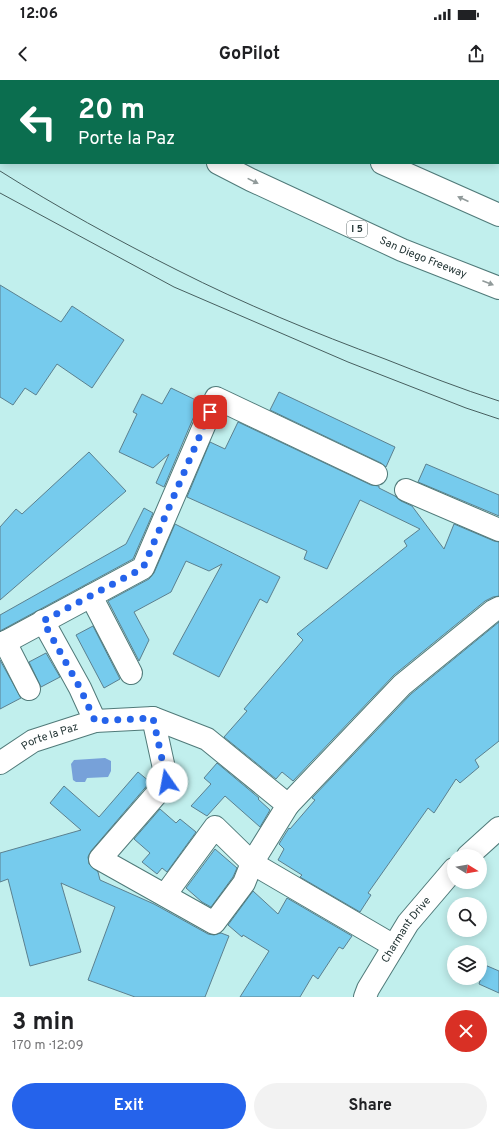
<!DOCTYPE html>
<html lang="en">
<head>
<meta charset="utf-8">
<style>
  :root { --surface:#fff; --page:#f2f2f2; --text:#202124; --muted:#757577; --accent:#2563eb }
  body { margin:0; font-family:Overpass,sans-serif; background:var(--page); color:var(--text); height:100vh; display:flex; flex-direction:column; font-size:15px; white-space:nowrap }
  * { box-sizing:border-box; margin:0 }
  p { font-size:13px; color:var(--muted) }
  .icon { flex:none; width:22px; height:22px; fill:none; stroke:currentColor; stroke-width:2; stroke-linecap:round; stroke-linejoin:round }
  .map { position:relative; height:917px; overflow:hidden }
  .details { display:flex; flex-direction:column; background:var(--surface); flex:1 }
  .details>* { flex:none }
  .top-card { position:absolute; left:0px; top:0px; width:499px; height:84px; box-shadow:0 2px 10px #0003; background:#0b6e4f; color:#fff; overflow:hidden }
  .needle { width:26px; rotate:101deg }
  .fabs { position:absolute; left:447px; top:769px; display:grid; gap:8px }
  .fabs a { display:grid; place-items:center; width:40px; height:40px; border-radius:50%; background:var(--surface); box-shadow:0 2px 10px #0003; font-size:20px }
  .pin { position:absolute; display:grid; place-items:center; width:34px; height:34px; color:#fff; margin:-17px; border-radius:8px; box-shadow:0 2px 6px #0006 }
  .me { position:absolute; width:44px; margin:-22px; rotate:348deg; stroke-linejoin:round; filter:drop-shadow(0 0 3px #0008) }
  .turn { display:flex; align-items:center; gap:14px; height:84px; padding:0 12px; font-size:18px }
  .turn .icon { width:52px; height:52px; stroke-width:2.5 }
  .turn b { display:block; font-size:28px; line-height:34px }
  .round { display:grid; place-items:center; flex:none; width:42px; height:42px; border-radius:21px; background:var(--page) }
  .summary { display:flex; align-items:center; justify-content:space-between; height:68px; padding:0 12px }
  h1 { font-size:24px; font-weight:700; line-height:30px }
  .action { display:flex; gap:8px; margin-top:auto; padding:8px 12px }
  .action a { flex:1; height:46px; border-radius:24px; background:var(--accent); color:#fff; font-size:16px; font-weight:700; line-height:46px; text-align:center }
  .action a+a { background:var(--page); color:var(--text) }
  .status { display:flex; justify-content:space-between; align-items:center; height:28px; padding:0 20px; background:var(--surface); direction:ltr }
  .status svg { height:11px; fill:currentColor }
  header { display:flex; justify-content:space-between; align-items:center; height:52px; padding:0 12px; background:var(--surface); font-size:18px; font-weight:700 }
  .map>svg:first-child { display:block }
  .green { fill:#bed6ac }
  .water { fill:#77a1d9 }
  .building { fill:#76cbed; stroke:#5b808f }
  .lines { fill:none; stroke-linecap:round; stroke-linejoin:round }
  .minor-casing { stroke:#507a79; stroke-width:24 }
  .highway-casing { stroke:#507a79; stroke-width:24 }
  .minor { stroke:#fff; stroke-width:22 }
  .highway { stroke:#fff; stroke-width:22 }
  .tram { stroke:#475f5f; stroke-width:1 }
  .oneway { fill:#919a9a }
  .route { stroke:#2563eb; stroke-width:7; stroke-dasharray:0 12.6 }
  .labels { text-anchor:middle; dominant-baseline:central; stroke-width:3.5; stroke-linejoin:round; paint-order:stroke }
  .shield { fill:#fff; stroke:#657272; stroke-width:1 }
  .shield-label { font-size:10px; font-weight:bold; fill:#233535 }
  .street-label { font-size:11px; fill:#233535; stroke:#fff }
</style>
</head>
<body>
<div class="status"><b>12:06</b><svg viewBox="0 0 49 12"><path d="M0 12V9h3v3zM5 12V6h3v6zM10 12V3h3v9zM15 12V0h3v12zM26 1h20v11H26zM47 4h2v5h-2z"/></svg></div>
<header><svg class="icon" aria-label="back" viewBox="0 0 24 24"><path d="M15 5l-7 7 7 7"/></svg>GoPilot<svg class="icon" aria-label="share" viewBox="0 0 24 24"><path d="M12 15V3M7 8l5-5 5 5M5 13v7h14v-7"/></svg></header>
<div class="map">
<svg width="499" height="917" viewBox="0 0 499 917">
  <rect width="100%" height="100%" fill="#c1efed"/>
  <polygon class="green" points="299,0 486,0 488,1 301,1"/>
  <polygon class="water" points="105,678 111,681 111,691 108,697 87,698 85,702 76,702 73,700 71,684 74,680"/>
  <g class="building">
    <polygon points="0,205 61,242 72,226 124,260 92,308 57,284 36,315 25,308 13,325 0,317"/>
    <polygon points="171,308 200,322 164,407 156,403 169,374 153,388 119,372 137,334 133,332 142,314 162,324"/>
    <polygon points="279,312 395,367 386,387 381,383 270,330"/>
    <polygon points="238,342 371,405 379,406 379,408 395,416 401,421 412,426 444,469 454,444 494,461 499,462 499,516 493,517 485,521 394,595 293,701 282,692 276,699 224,657 247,631 244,629 303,560 297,554 407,466 404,461 420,449 360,420 327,489 304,479 307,471 187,417 210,362 225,369"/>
    <polygon points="89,372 126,411 0,520 0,447 16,429 22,434"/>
    <polygon points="426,384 499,415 499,436 418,402"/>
    <polygon points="144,428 153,433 133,479 0,551 0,535 126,464"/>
    <polygon points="175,444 280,497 267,523 260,519 219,597 173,574 222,484 209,491 186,481 171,512 134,532 149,560 139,581 108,521 149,499 154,493"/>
    <polygon points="499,542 499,661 475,680 479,687 460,703 456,699 434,733 428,728 368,813 371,815 360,832 300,797 302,795 278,780 284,769 279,764 289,748 290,749 315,720 312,718 411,614"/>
    <polygon points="93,546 120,599 104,608 76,555"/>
    <polygon points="46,573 60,597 41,607 29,582"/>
    <polygon points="0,580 21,618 0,629"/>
    <polygon points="217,683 259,718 258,719 270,730 260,747 225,716 207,736 191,726 211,704 204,698"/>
    <polygon points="138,692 150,702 91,771 88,777 89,784 98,792 100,800 154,824 208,854 214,855 221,853 229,856 205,917 135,917 88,900 115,827 61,803 81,872 30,886 8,799 0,802 0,773 81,750 50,723 64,706 99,737"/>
    <polygon points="160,729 176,743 180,739 196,752 167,792 162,788 157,794 142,782 150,773 134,759"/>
    <polygon points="215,769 237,788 233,797 211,827 202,822 186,808"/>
    <polygon points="253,811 278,834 287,818 352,856 343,869 339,867 318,899 313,895 300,917 240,917 269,871 243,855 242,857 228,845"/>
    <polygon points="485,885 499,891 499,913 479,904"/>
  </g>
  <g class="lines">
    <g class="minor-casing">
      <g id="minor">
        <polyline points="406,410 499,450"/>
        <polyline points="91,516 131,593"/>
        <polyline points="43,541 80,608 95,641"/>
        <polyline points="5,562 29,609"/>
        <polyline points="0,565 143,488 216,318 376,394"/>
        <polyline points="153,638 167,702 100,779 214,843 244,803 252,783 215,747 165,815"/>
        <path id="s1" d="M0,683L33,661L95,641L153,638L207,659L288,725L252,783L394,866"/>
        <polyline points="288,725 402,605 493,531 499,528"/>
        <polyline points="468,776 499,748"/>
        <path id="s2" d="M365,917L368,909L408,843L454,789"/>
      </g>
    </g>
    <g class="highway-casing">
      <g id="highway">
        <polyline points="64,0 66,1"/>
        <polyline points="207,0 208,1"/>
        <path id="s3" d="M218,83L251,100L402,170L499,208"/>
        <polyline points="382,83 499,135"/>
      </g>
    </g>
    <use href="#minor" class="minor"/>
    <use href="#highway" class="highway"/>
    <g class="tram">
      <path d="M0,91C57,127 117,160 177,190C244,224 315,253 385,279C423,294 461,309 499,321"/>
      <polyline points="0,113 174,207 348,282 466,328 499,339"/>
    </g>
  </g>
  <defs><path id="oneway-solid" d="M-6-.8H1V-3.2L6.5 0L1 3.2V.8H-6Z"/></defs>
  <g class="oneway">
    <use href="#oneway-solid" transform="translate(253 101) rotate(26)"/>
    <use href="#oneway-solid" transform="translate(463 119) rotate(-156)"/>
    <use href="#oneway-solid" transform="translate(488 203) rotate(21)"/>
  </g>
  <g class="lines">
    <polyline class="route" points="167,702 153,638 95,641 80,608 43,541 143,488 210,332"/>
  </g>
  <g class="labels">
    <rect class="shield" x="347" y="141" width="20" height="16" rx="3"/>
    <g class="shield-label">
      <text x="357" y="149">I 5</text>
    </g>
    <g class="street-label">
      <text stroke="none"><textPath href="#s3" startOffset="226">San Diego Freeway</textPath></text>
      <text stroke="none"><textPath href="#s1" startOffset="57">Porte la Paz</textPath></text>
      <text stroke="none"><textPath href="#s2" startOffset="79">Charmant Drive</textPath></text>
    </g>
  </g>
</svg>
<div class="fabs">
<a><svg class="needle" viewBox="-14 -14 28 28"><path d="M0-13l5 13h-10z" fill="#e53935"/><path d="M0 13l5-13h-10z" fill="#757577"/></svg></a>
<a><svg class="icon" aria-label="search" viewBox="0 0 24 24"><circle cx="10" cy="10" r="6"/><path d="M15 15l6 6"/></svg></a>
<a><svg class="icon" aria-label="layers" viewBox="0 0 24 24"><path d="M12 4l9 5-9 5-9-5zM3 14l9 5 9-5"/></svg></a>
</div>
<div class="pin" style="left:210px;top:332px;background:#d93025"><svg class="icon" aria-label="arrive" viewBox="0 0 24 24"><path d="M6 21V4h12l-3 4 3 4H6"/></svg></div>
<svg class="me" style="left:167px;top:702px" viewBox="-20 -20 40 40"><circle r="19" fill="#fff"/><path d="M0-13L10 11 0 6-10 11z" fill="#2563eb"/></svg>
<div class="top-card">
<div class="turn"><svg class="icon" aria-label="left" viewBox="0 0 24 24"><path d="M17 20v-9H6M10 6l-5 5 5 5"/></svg><div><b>20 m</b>Porte la Paz</div></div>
</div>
</div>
<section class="details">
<div class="summary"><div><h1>3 min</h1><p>170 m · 12:09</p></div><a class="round" style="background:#d93025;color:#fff"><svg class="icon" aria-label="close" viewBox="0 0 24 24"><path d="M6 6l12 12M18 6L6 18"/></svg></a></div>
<div class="action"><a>Exit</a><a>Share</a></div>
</section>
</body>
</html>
